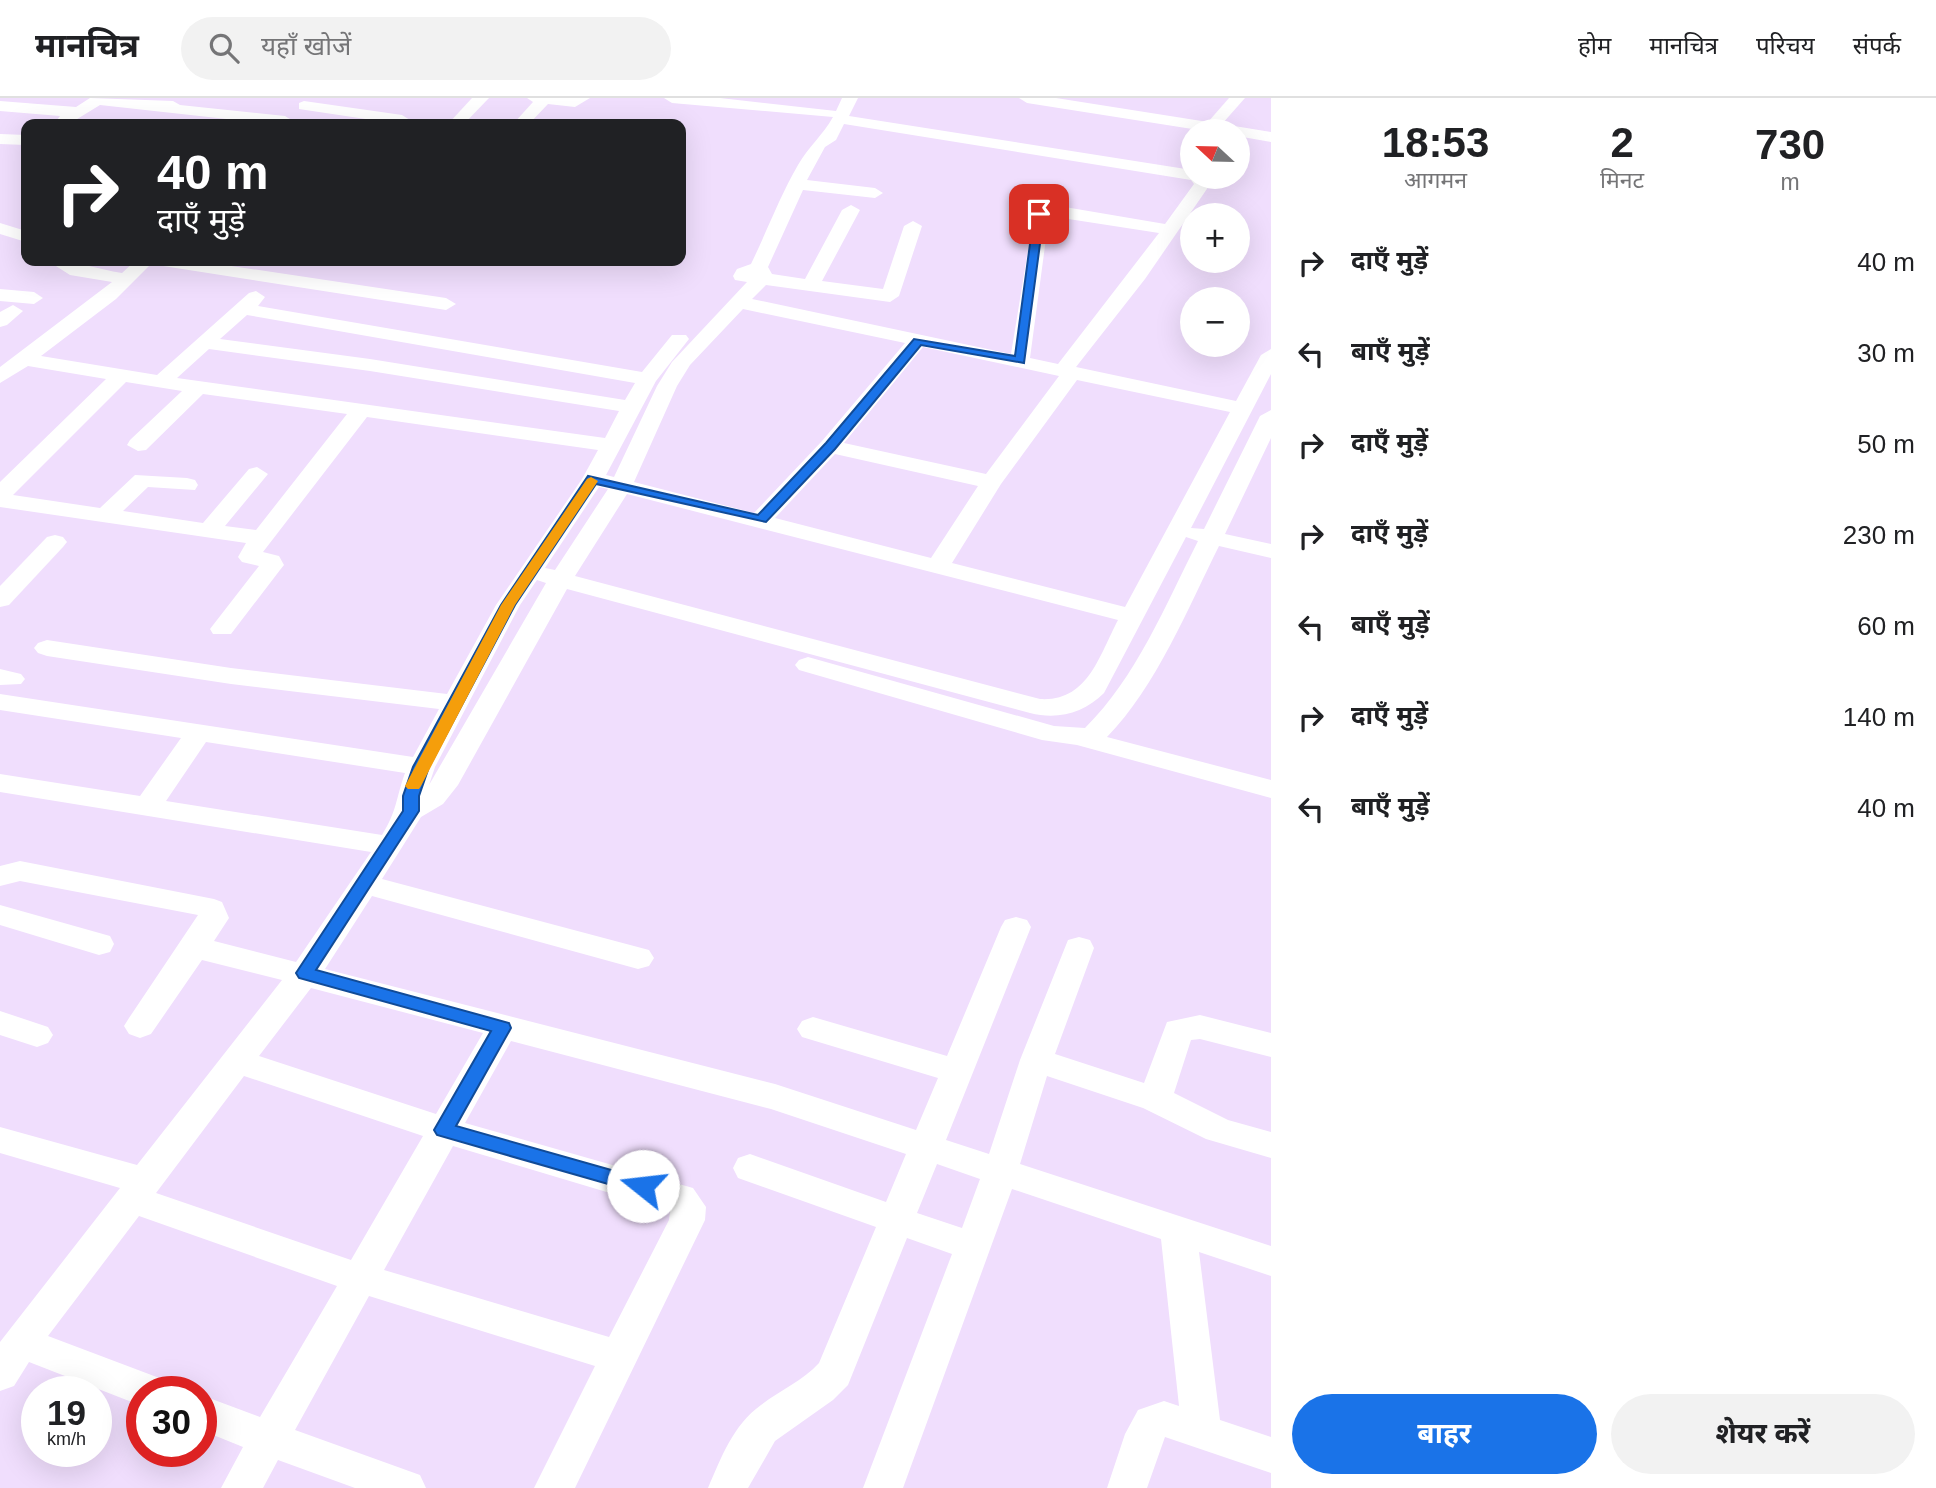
<!DOCTYPE html>
<html lang="hi">
<head>
<meta charset="utf-8">
<style>
  :root { --surface:#fff; --page:#f2f2f2; --text:#202124; --muted:#757577; --line:#e0e0e0; --accent:#1a73e8 }
  body { margin:0; font-family:Helvetica,"Noto Sans Devanagari",sans-serif; background:var(--page); color:var(--text); height:100vh; display:flex; flex-direction:column; font-size:26px; white-space:nowrap }
  * { box-sizing:border-box; margin:0 }
  p { font-size:23px; color:var(--muted) }
  .icon { flex:none; width:38px; height:38px; fill:none; stroke:currentColor; stroke-width:2; stroke-linecap:round; stroke-linejoin:round }
  .map { position:relative; flex:1; overflow:hidden }
  .side { display:flex; flex-direction:column; background:var(--surface); width:665px }
  .side>* { flex:none }
  .top-card { position:absolute; left:21px; top:21px; width:665px; height:147px; border-radius:14px; box-shadow:0 7px 28px #0002; background:#202124; color:#fff; overflow:hidden }
  .needle { width:46px; rotate:292deg }
  .controls { position:absolute; left:1180px; top:21px; display:grid; gap:14px }
  .controls a { display:grid; place-items:center; width:70px; height:70px; border-radius:50%; background:var(--surface); box-shadow:0 7px 28px #0002; font-size:35px }
  .speed { position:absolute; left:21px; top:1278px; display:flex; gap:14px; font-size:35px; font-weight:700; text-align:center }
  .speed>* { display:grid; place-content:center; width:91px; height:91px; border-radius:50%; background:var(--surface); box-shadow:0 7px 28px #0002; line-height:1 }
  .speed small { font-size:18px; font-weight:400 }
  .speed .limit { border:10px solid #d22; background:#fff; color:#111 }
  .pin { position:absolute; display:grid; place-items:center; width:60px; height:60px; color:#fff; margin:-30px; border-radius:14px; box-shadow:0 4px 10px #0006 }
  .me { position:absolute; width:77px; margin:-38px; rotate:286deg; stroke-linejoin:round; filter:drop-shadow(0 0 5px #0008) }
  .turn { display:flex; align-items:center; gap:24px; height:147px; padding:0 21px; font-size:32px }
  .turn .icon { width:91px; height:91px; stroke-width:2.5 }
  .turn b { display:block; font-size:49px; line-height:60px }
  .eta { display:flex; justify-content:space-evenly; align-items:center; height:119px; text-align:center }
  .eta b { font-size:42px; font-weight:700; line-height:49px }
  .button { display:flex; gap:14px; margin-top:auto; padding:14px 21px }
  .button a { flex:1; height:80px; border-radius:42px; background:var(--accent); color:#fff; font-size:28px; font-weight:700; line-height:80px; text-align:center }
  .button a+a { background:var(--page); color:var(--text) }
  ul { padding:0; list-style:none }
  li { display:flex; align-items:center; gap:21px; height:91px; padding:0 21px }
  li div { flex:1 }
  li b { display:block; font-size:26px }
  li em { font-style:normal }
  header { display:flex; align-items:center; gap:42px; box-sizing:border-box; height:98px; padding:0 35px; background:var(--surface); border-bottom:2px solid var(--line) }
  header strong { font-size:33px }
  nav { display:flex; gap:38px; margin-inline-start:auto; font-size:24px }
  .search { width:490px; height:63px; background:var(--page); display:flex; align-items:center; gap:18px; box-sizing:border-box; padding:0 24px; border-radius:38px; color:var(--muted); font-size:26px }
  main { display:flex; flex:1; min-height:0 }
  .map>svg:first-child { display:block }
  .lines { fill:none; stroke-linecap:round; stroke-linejoin:round }
  .minor { fill:#fff; fill-rule:evenodd }
  .route { fill:#1a73e8; stroke:#114b97; stroke-width:2 }
  .slow { fill:#f59e0b }
</style>
</head>
<body>
<header>
<strong>मानचित्र</strong>
<div class="search"><svg class="icon" aria-label="search" viewBox="0 0 24 24"><circle cx="10" cy="10" r="6"/><path d="M15 15l6 6"/></svg>यहाँ खोजें</div>
<nav><a>होम</a><a>मानचित्र</a><a>परिचय</a><a>संपर्क</a></nav>
</header>
<main>
<div class="map">
<svg width="1271" height="1390" viewBox="0 0 1271 1390">
  <rect width="100%" height="100%" fill="#f0defd"/>
  <g class="lines">
    <g class="minor">
      <polygon points="90,0 173,3 180,7 285,18 293,23 291,26 271,26 100,7 69,26 54,26 60,18 0,13 0,3 76,9"/>
      <polygon points="472,0 489,0 464,26 448,26"/>
      <polygon points="527,0 590,0 575,9 548,6 529,26 513,26 533,4"/>
      <path d="M664,0H720L836,13L842,0H858L849,18L1192,72V79L1209,81L1211,85L1145,181L1076,269L1236,303L1261,257L1271,251V276L1191,430L1204,431L1260,318L1271,312V340L1225,436L1271,446V460L1219,448C1188,510 1156,589 1107,639L1271,682V700L1077,647L1042,642L799,572L795,567L799,562L808,559L1054,628L1085,630C1136,580 1166,506 1198,443L1186,439L1104,595C1084,615 1058,622 1030,615L567,491L458,687L443,706L421,719L382,781L649,852L654,860L649,868L638,871L372,798L325,871L775,986L916,1032L938,980L802,939L797,931L802,923L813,919L947,958L1001,829L1005,822L1016,819L1027,822L1031,829L946,1042L989,1056L1020,962L1068,842L1079,839L1090,842L1094,850L1055,956L1144,985L1167,924L1200,917L1271,935V959L1200,941L1191,942L1174,995L1228,1022L1271,1034V1060L1206,1041L1143,1010L1047,978L1020,1066L1271,1148V1178L1199,1154L1220,1322L1271,1339V1375L1165,1339L1147,1390H1107L1125,1336L1138,1312L1164,1303L1179,1308L1161,1141L1012,1091L903,1390H863L952,1156L907,1140L848,1287L833,1302L775,1343L748,1390H708C721,1360 733,1327 761,1307C780,1292 803,1283 819,1265L876,1129L738,1080L733,1070L738,1060L750,1056L886,1104L906,1056L771,1011L511,943L465,1025L693,1090L706,1109L705,1122L575,1390H534L595,1268L369,1198L295,1332L420,1377L426,1390H355L278,1362L263,1390H221L243,1349L201,1332V1297L260,1319L337,1188L139,1118L48,1238L162,1281L167,1293H142V1308L29,1264L14,1288L0,1293V1244L120,1090L0,1055V1029L137,1067L282,882L202,862L151,936L140,940L129,936L124,928L129,920L198,817L20,783L0,788V768L20,763L214,801L222,804L229,820L214,843L296,864L371,754L0,694V676L140,698L181,640L0,612V596L413,659L439,611L231,586L47,558L38,555L34,550L38,545L47,542L231,570L447,596L496,507L582,381L598,352L367,319L263,454L279,458L284,467L280,472L231,536H213L210,531L259,468L242,464L238,459L246,445L0,409V384L106,281L28,268L0,285V269L112,184L70,177L48,163C73,162 97,171 122,175L135,163H198L446,200L456,206L446,212L163,168L154,163L116,201L41,258L157,277L249,195L256,193L265,199L258,208L642,274L672,237H686L689,241L656,283L606,377L614,379L657,288L672,264L747,184L735,182L733,178L737,171L751,166C767,133 780,98 798,67C809,48 823,37 833,19L672,5ZM844,26L1191,82L1194,86L1165,126L1059,108L1035,109L1011,256L752,201L766,187L890,204L899,198L922,128L913,123L904,128L883,191L822,183L860,112L851,107L842,112L805,181L772,176L768,169L803,92L875,100L883,95L875,90L807,82L825,49L836,42ZM1049,118L1159,135L1058,266L1030,260ZM743,211L905,245L822,343L754,415L634,384L677,288L690,267ZM247,217L635,285L625,302L370,261L220,241ZM923,249L1059,278L986,376L844,345ZM209,251L370,273L619,313L605,340L177,280ZM1077,282L1230,314L1125,509L952,465L1001,386ZM126,284L182,293L130,342L127,347L138,353L146,352L203,296L347,316L256,432L225,428L268,376L257,369L249,371L203,425L123,413L148,389L195,392L198,387L195,382L187,380L135,377L100,410L13,397ZM835,356L978,388L931,460L775,420ZM599,389L608,391L555,472L545,470ZM627,396L1118,522C1099,558 1088,604 1040,601L575,478ZM537,482L546,485L429,687L435,669L520,507ZM206,644L405,675C396,700 397,713 382,737L166,703ZM311,890L483,935L436,1016L259,958ZM244,978L423,1038L351,1162L156,1095ZM453,1048L670,1113L669,1122L609,1239L384,1172ZM937,1066L980,1081L962,1130L917,1115Z"/>
      <polygon points="1019,0 1056,0 1208,24 1229,0 1245,0 1222,26 1271,34 1271,44 1237,38 1237,33 1205,33 1027,5"/>
      <polygon points="304,3 402,17 410,22 399,26 299,11 299,5"/>
      <polygon points="0,36 26,37 26,47 0,46"/>
      <polygon points="0,125 26,133 26,144 0,136"/>
      <polygon points="0,191 34,194 43,200 34,206 0,203"/>
      <polygon points="13,207 23,213 7,227 0,229 0,214"/>
      <polygon points="55,437 63,439 67,444 63,449 9,507 0,509 0,488 47,439"/>
      <polygon points="0,571 21,576 25,581 21,586 0,587"/>
      <polygon points="0,807 110,838 114,846 110,854 99,857 0,827"/>
      <polygon points="0,913 48,929 53,937 48,945 37,949 0,937"/>
    </g>
  </g>
  <polygon class="route" points="1039,113 1044,116 1024,265 921,247 835,351 766,424 596,386 515,507 429,669 419,698 419,713 316,872 509,925 511,930 456,1028 643,1081 650,1083 653,1088 650,1094 643,1096 437,1037 434,1032 491,933 299,880 296,875 403,713 403,698 413,669 501,507 588,378 758,417 826,345 914,241 1015,258 1034,116"/>
  <polygon class="slow" points="591,379 598,383 515,507 421,688 419,691 408,691 405,688 501,507 587,381"/>
</svg>
<div class="controls">
<a><svg class="needle" viewBox="-14 -14 28 28"><path d="M0-13l5 13h-10z" fill="#e53935"/><path d="M0 13l5-13h-10z" fill="#757577"/></svg></a>
<a>+</a>
<a>−</a>
</div>
<div class="speed"><div>19<small>km/h</small></div><div class="limit">30</div></div>
<div class="pin" style="left:1039px;top:116px;background:#d93025"><svg class="icon" aria-label="arrive" viewBox="0 0 24 24"><path d="M6 21V4h12l-3 4 3 4H6"/></svg></div>
<svg class="me" style="left:643px;top:1088px" viewBox="-20 -20 40 40"><circle r="19" fill="#fff"/><path d="M0-13L10 11 0 6-10 11z" fill="#1a73e8"/></svg>
<div class="top-card">
<div class="turn"><svg class="icon" aria-label="right" viewBox="0 0 24 24"><path d="M7 20v-9h11M14 6l5 5-5 5"/></svg><div><b>40 m</b>दाएँ मुड़ें</div></div>
</div>
</div>
<section class="side">
<div class="eta">
<div><b>18:53</b><p>आगमन</p></div>
<div><b>2</b><p>मिनट</p></div>
<div><b>730</b><p>m</p></div>
</div>
<ul>
<li><svg class="icon" aria-label="right" viewBox="0 0 24 24"><path d="M7 20v-9h11M14 6l5 5-5 5"/></svg><div><b>दाएँ मुड़ें</b></div><em>40 m</em></li>
<li><svg class="icon" aria-label="left" viewBox="0 0 24 24"><path d="M17 20v-9H6M10 6l-5 5 5 5"/></svg><div><b>बाएँ मुड़ें</b></div><em>30 m</em></li>
<li><svg class="icon" aria-label="right" viewBox="0 0 24 24"><path d="M7 20v-9h11M14 6l5 5-5 5"/></svg><div><b>दाएँ मुड़ें</b></div><em>50 m</em></li>
<li><svg class="icon" aria-label="right" viewBox="0 0 24 24"><path d="M7 20v-9h11M14 6l5 5-5 5"/></svg><div><b>दाएँ मुड़ें</b></div><em>230 m</em></li>
<li><svg class="icon" aria-label="left" viewBox="0 0 24 24"><path d="M17 20v-9H6M10 6l-5 5 5 5"/></svg><div><b>बाएँ मुड़ें</b></div><em>60 m</em></li>
<li><svg class="icon" aria-label="right" viewBox="0 0 24 24"><path d="M7 20v-9h11M14 6l5 5-5 5"/></svg><div><b>दाएँ मुड़ें</b></div><em>140 m</em></li>
<li><svg class="icon" aria-label="left" viewBox="0 0 24 24"><path d="M17 20v-9H6M10 6l-5 5 5 5"/></svg><div><b>बाएँ मुड़ें</b></div><em>40 m</em></li>
</ul>
<div class="button"><a>बाहर</a><a>शेयर करें</a></div>
</section>
</main>
</body>
</html>
